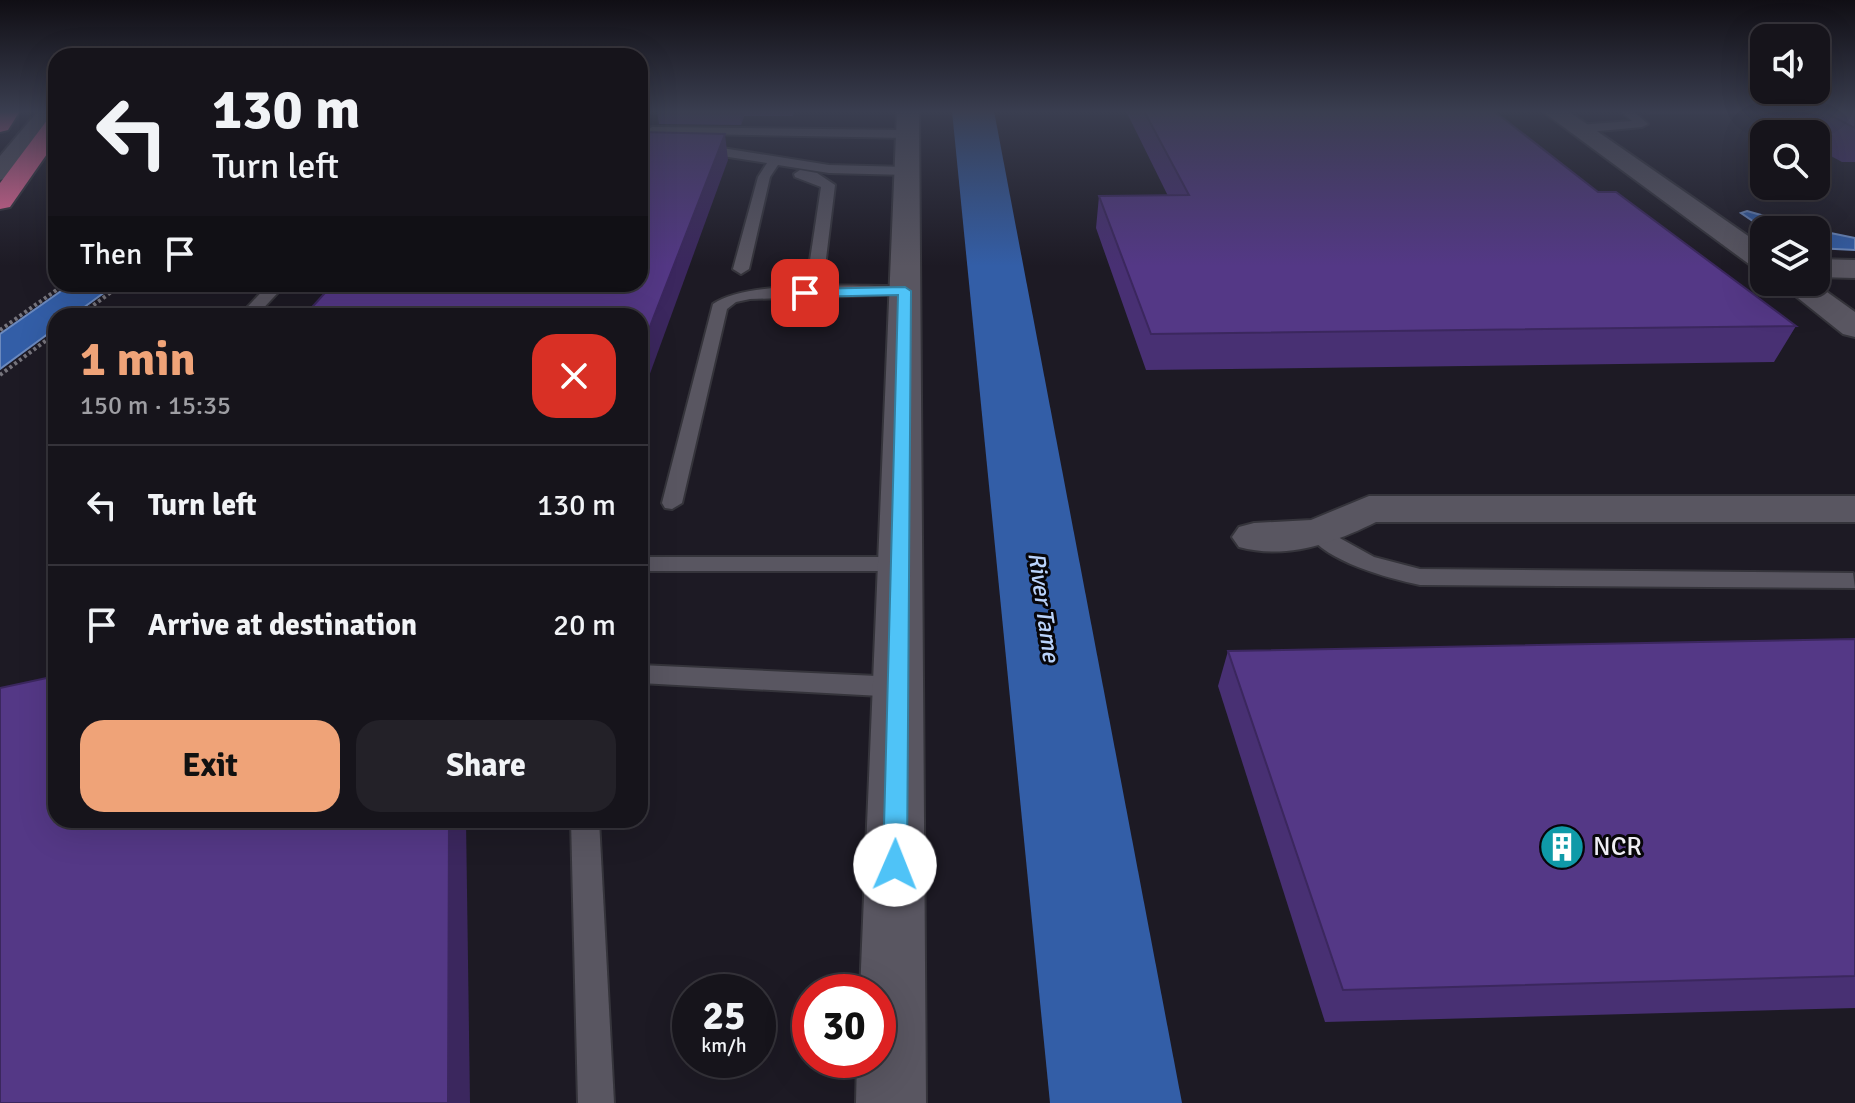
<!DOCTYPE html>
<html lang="en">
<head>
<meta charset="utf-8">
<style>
  :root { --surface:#16141b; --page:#232128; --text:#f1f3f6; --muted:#9e9ea3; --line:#35333a; --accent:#efa378 }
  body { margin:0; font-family:Signika,sans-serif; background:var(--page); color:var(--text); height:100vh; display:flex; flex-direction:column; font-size:30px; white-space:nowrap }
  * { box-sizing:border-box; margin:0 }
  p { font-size:26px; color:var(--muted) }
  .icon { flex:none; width:44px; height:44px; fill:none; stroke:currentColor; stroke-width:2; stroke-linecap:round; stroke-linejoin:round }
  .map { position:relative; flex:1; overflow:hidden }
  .details { position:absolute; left:48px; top:308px; width:600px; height:520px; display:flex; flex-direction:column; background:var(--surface); border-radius:24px; box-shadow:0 8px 32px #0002,0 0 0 2px var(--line) }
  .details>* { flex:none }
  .top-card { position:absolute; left:48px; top:48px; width:600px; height:244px; border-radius:24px; box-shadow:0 8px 32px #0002,0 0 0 2px var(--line); background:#16141b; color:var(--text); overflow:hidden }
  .tools { position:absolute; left:1750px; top:24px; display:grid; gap:16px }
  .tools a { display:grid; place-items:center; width:80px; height:80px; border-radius:16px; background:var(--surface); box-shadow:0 8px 32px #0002,0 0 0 2px var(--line); font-size:40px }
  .speed { position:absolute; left:672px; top:974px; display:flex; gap:16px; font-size:40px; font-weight:700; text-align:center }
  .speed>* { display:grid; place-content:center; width:104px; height:104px; border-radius:50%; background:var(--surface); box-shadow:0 8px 32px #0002,0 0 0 2px var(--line); line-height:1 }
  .speed small { font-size:20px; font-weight:400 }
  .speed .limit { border:12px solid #d22; background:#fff; color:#111 }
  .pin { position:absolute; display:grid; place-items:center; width:68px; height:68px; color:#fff; margin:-34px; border-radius:16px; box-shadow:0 4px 12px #0006 }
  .me { position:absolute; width:88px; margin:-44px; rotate:1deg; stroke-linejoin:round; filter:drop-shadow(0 0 6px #0008) }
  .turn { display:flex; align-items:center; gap:28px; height:168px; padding:0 32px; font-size:36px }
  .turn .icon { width:104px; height:104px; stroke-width:2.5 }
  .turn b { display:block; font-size:56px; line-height:68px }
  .then { display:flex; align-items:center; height:76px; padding:0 32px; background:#0003; gap:16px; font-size:30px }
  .round { display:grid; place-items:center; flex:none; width:84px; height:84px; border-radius:24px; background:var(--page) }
  .head { display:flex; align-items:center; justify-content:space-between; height:136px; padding:0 32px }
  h1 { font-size:48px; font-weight:800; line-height:60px; color:var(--accent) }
  .cta { display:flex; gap:16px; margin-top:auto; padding:16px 32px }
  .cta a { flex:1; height:92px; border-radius:24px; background:var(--accent); color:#111; font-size:32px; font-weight:800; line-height:92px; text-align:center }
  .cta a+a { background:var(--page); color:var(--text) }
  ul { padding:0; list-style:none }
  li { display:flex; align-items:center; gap:24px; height:120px; padding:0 32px; border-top:2px solid var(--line) }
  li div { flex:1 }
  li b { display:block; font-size:30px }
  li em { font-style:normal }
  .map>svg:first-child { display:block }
  .water { fill:#335ea7; stroke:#6b89be; stroke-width:2 }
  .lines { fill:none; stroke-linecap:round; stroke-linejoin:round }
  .river { fill:#335ea7; fill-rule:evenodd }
  .lane-casing { stroke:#35343b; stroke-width:4 }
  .street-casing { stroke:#35343b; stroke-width:4 }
  .highway-casing { stroke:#35343b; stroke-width:4 }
  .path { stroke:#76747c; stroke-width:4; stroke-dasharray:3 3; stroke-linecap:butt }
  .lane { fill:#595661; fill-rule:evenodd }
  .street { fill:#595661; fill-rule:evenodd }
  .highway { fill:#f06a9a; fill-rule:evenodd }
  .wall { fill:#483073 }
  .shaded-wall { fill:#3b275e }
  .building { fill:#543886; stroke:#3b275e; stroke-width:2 }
  .route { fill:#4fc3f7; stroke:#337fa1; stroke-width:2 }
  .labels { text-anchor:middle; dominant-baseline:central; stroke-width:6; stroke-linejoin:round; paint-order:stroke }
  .water-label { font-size:24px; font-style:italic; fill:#bad3fb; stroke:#07060a }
  .near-poi-label { font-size:26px; fill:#efeef4; stroke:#07060a; text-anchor:start }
</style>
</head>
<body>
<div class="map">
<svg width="1855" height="1103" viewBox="0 0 1855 1103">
  <rect width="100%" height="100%" fill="#1d1a24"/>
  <g class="water">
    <polygon points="1747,211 1814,230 1766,230 1741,213"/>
    <polygon points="1816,230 1855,238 1855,250 1816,248"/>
    <polygon points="71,284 116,284 72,316 56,316 56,328 0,369 0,334"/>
  </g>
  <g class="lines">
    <polygon class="river" points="952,111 994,111 1182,1103 1050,1103"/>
    <g class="lane-casing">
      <g id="lane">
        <polygon points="1621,111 1633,111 1648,124 1642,127 1578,133 1572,129 1578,125 1632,121"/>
        <polygon points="652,127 907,130 913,134 907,138 648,133 646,131"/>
        <polygon points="640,146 716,147 829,165 907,167 913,171 907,175 829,173 778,165 770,177 749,269 741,274 733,269 758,177 767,163 716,155 640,154"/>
        <polygon points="800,170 817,173 835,185 825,267 817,272 809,267 821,187 795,177 794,174"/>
        <polygon points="269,284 286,284 256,316 239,316"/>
        <path d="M905,286L911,288V294L750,299L736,302L727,309L682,503L672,509L665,508L662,503L713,304C748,279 859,287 905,286Z"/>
        <path d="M1318,526L1374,557L1420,569L1853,573L1855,588L1420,585C1387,578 1327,562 1307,533L1310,528Z"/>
        <polygon points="640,557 901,557 909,559 912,564 909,569 901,571 640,571"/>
        <polygon points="640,665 899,677 908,680 912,687 908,694 899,697 640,683"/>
        <polygon points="571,820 599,820 614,1103 578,1103"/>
      </g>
    </g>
    <g class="street-casing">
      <g id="street">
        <polygon points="38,111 56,111 56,118 9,177 0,180 0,156"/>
        <polygon points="897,111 919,111 926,1103 856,1103 857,1060 878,1060 878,992 860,992"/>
        <polygon points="1542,111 1568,111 1764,247 1764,270 1753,267"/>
        <polygon points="1816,259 1855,260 1855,278 1816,277"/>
        <polygon points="1778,282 1813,282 1855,312 1855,337 1843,334"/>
        <path d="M1369,496H1855V522H1376C1334,543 1286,560 1239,547L1232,537L1239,527L1254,523L1311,520Z"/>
      </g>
    </g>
    <g class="highway-casing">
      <g id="highway">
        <polygon points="0,111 20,111 8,130 0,132"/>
        <polygon points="56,117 56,141 10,207 0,209 0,183 48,119"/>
      </g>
    </g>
    <g class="path">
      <polyline points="79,316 122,284"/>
      <polyline points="0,330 65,284"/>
      <polyline points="0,375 56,333"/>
    </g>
    <use href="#lane" class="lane"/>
    <use href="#street" class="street"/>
    <use href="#highway" class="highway"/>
  </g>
  <g class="wall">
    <polygon points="657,111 794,111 793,116 744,116 741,125 659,124"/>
    <polygon points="1126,111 1494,111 1598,192 1796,326 1774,362 1146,370 1096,228 1099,196 1168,196"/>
    <polygon points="1646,111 1855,111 1855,162 1842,162 1816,148 1816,134 1791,134 1754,113 1650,114"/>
    <polygon points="1855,639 1855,1008 1325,1022 1218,686 1228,651"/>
  </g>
  <g class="shaded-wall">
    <polygon points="740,111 744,111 744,116 741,125"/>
    <polygon points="725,134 728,160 640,401 640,352"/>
    <polygon points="449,820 466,820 470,1103 448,1103"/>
  </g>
  <g class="building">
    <polygon points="1144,111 1494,111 1598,192 1616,192 1796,326 1151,334 1099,196 1189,195"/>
    <polygon points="1822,111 1855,111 1855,128"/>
    <polygon points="640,132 725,134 640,352 640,316 304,316 333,284 640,284"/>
    <polygon points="1855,639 1855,976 1343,990 1228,651"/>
    <polygon points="56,676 56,820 449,820 448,1103 0,1103 0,688"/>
  </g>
  <linearGradient id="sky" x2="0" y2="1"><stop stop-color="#100e14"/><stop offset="0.42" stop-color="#3a3e50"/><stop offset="1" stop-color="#3a3e50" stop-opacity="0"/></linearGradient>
  <rect width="1855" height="266" fill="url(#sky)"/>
  <polygon class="route" points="905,287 911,291 907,865 904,873 895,876 887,873 883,865 898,295 805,297 799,293 805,289"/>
  <defs>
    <g id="building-disc" transform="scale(2.3)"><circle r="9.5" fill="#0f9aa8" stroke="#07060a"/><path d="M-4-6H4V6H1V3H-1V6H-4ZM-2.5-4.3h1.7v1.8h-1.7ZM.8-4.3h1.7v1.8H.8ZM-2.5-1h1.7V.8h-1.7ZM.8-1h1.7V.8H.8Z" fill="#fff"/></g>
  </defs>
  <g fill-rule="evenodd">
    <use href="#building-disc" x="1562" y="847"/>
  </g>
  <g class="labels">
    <g class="water-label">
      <text transform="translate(1044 607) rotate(82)">River Tame</text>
    </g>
    <g class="near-poi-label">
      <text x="1593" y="847">NCR</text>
    </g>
  </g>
</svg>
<div class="tools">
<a><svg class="icon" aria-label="sound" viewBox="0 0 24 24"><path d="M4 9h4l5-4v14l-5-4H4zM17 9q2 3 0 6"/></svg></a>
<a><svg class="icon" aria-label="search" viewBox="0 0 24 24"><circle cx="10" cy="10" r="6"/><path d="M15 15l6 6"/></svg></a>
<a><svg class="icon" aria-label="layers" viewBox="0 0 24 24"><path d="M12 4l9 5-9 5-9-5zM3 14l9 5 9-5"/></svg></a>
</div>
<div class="speed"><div>25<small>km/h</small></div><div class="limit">30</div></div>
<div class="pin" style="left:805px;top:293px;background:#d93025"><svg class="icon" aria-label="arrive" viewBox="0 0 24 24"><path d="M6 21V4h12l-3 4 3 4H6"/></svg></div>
<svg class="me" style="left:895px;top:865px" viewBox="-20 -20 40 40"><circle r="19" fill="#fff"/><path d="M0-13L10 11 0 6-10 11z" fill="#4fc3f7"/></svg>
<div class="top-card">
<div class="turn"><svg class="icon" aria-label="left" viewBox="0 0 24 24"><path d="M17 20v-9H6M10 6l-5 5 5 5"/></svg><div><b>130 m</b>Turn left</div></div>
<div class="then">Then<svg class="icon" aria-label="arrive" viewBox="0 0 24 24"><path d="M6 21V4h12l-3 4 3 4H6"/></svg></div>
</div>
<section class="details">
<div class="head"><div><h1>1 min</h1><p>150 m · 15:35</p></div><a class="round" style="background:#d93025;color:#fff"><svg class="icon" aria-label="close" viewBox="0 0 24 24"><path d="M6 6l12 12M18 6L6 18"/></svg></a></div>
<ul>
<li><svg class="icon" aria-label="left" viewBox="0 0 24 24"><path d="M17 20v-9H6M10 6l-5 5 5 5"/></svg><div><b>Turn left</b></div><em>130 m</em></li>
<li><svg class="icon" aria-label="arrive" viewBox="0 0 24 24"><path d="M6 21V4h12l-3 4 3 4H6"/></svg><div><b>Arrive at destination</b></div><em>20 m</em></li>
</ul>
<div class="cta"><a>Exit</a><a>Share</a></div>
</section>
</div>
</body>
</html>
